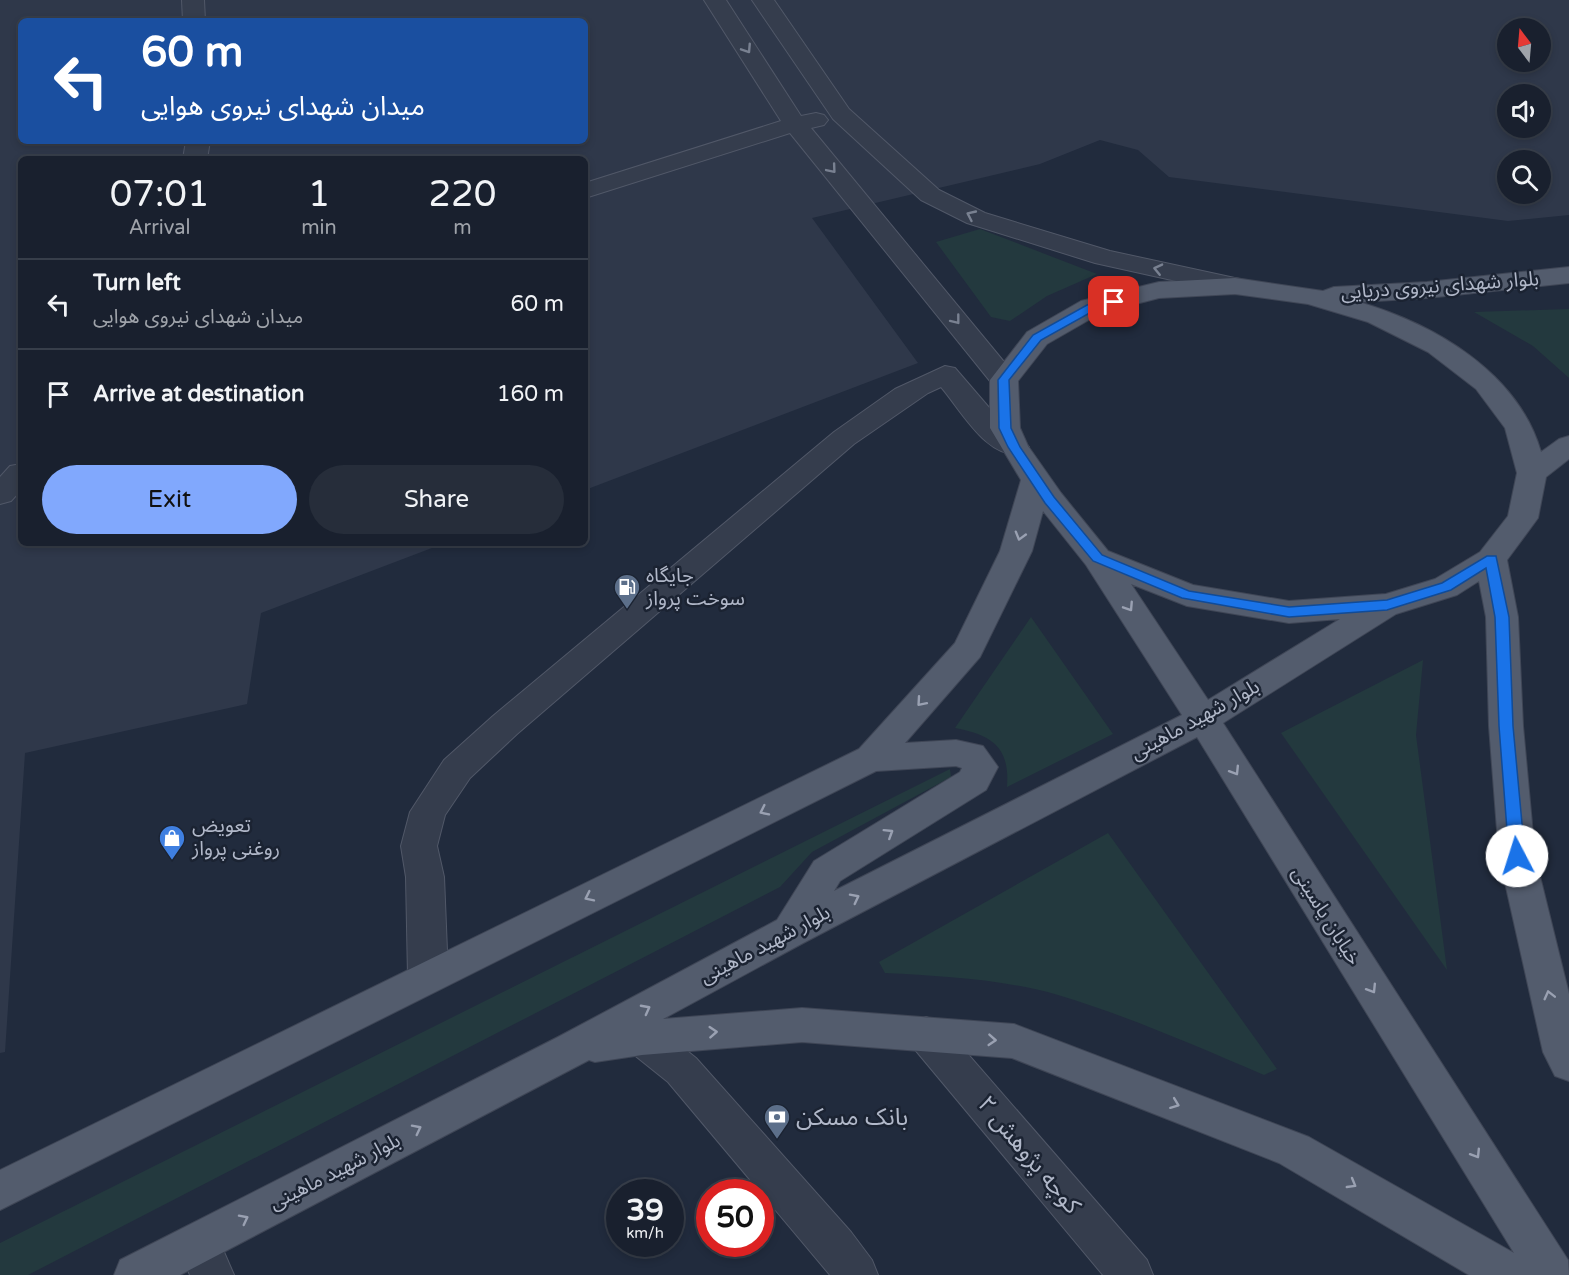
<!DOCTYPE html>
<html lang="en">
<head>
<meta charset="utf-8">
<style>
  :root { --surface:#19202e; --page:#262d3a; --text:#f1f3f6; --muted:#9fa3aa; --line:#373e4a; --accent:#81a8fd }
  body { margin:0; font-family:"Varela Round","Noto Sans Arabic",sans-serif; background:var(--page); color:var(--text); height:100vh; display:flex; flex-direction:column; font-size:22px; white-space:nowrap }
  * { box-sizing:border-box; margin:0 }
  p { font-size:20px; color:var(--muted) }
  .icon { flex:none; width:33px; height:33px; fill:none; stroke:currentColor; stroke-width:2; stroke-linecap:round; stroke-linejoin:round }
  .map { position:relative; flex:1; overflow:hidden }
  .sheet { position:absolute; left:18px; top:156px; width:570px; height:390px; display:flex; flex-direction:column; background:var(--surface); border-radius:9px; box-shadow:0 3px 9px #0003,0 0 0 2px var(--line) }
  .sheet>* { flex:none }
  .top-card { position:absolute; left:18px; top:18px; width:570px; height:126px; border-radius:9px; box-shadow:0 3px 9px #0003,0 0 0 2px var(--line); background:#1a4fa0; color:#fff; overflow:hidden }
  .needle { width:39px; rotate:344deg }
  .tools { position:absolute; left:1497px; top:18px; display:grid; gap:12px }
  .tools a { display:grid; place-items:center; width:54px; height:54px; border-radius:50%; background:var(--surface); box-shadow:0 3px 9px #0003,0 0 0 2px var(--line); font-size:30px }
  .speed { position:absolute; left:606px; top:1179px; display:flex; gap:12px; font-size:30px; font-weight:700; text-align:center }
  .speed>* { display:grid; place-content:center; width:78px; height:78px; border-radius:50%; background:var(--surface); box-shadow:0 3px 9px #0003,0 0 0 2px var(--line); line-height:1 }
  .speed small { font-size:15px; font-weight:400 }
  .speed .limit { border:9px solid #d22; background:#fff; color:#111 }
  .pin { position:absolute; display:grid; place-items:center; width:51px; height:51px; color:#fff; margin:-26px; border-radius:12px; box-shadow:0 3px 9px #0006 }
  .me { position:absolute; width:66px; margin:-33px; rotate:355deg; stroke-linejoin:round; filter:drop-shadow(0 0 4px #0008) }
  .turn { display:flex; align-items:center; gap:21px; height:126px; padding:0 24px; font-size:27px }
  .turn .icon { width:78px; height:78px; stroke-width:2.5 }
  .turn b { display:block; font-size:42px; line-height:51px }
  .eta { display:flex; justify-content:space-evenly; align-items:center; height:102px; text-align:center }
  .eta b { font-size:36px; font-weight:600; line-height:42px }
  .button { display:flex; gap:12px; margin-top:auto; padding:12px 24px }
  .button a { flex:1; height:69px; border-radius:36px; background:var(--accent); color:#111; font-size:24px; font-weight:600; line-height:69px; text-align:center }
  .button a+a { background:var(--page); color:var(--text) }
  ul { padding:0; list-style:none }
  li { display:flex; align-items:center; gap:18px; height:90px; padding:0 24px; border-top:2px solid var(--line) }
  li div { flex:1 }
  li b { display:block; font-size:22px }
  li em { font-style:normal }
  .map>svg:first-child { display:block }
  .airport { fill:#2f384a; fill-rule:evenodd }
  .green { fill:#23393e }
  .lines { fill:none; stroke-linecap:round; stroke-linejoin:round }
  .minor-casing { stroke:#515868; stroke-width:2 }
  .major-casing { stroke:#3f4656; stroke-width:2 }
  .minor { fill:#353d4d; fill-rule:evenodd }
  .major { fill:#535c6d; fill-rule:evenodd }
  .oneway { stroke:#798191 }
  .oneway2 { stroke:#9aa1b2 }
  .route { fill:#1a73e8; stroke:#114b97; stroke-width:1.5 }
  .labels { text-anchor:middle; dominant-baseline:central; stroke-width:5; stroke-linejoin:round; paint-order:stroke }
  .street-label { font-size:20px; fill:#b1b8c9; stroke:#1b2332 }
  .poi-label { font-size:20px; fill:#b1b8c9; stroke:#1b2332; text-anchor:start }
  .near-poi-label { font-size:24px; fill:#b1b8c9; stroke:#1b2332; text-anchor:start }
  .near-street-label { font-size:24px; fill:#b1b8c9; stroke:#1b2332 }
</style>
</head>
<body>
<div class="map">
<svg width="1569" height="1275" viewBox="0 0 1569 1275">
  <rect width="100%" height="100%" fill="#212b3d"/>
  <path class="airport" d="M0,0H1569V215L1508,221L1169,177L1138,150L1100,140L1040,164L812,218L918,363L585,490V159H21V543H445L261,613L247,704L25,753L5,1052L0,1053ZM21,21H585V141H21ZM1508,28H1540V62H1508ZM1508,94H1540V128H1508ZM1508,160H1540V194H1508Z"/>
  <g class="green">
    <polygon points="980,229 1097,274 1047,296 1010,321 991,317 936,242"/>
    <polygon points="1569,309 1569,378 1533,346 1474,312"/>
    <path d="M1031,617L1113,734L1007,787C1010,747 992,735 955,728Z"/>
    <polygon points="1423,660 1416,735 1447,970 1281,733"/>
    <polygon points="950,769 951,777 812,852 780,887 28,1275 0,1275 0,1243"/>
    <path d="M1108,833L1277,1069L1264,1075C1196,1046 1128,1016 1058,995C1002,979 942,976 885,973L879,962Z"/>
  </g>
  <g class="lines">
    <g class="minor-casing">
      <g id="minor">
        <polygon points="182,0 204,0 205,21 183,21"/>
        <polygon points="704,0 726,0 801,116 816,113 824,115 828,120 824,125 811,128 1014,374 1018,380 1014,386 1004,388 994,386 790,133 585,198 585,183 781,121"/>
        <polygon points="752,0 774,0 849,109 939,190 985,213 1110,251 1244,280 1248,286 1244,292 1235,294 1095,263 967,223 921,200 833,119"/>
        <polygon points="186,141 210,141 207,159 183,159"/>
        <path d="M945,366L955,368L998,418L1029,447L1024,453C989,463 961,410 941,387L928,393L854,444L517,734L470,778L445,815L437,846L444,877L448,976L442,987L428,992L414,987L408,976L406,877L401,846L410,812L444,760L493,716L834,432L895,389Z"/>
        <polygon points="21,464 21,490 11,501 0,504 0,477 10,466"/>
        <polygon points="926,1017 940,1022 1147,1260 1153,1275 1103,1275 912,1046 906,1034 912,1022"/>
        <polygon points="642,1021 656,1026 696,1058 851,1232 872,1260 878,1275 830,1275 668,1082 628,1050 622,1038 628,1026"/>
        <polygon points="198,1223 214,1229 234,1275 190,1275 176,1243 182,1229"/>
      </g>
    </g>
    <g class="major-casing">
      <path id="major" d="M1569,267V283L1427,298L1359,302C1434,324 1518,372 1541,452L1559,439L1569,436V459L1546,477L1538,518L1507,560L1518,617L1523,726L1535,856L1569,994V1081L1555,1076L1543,1052L1499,856L1489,726L1486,617L1479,581L1457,595L1396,614L1223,723L1568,1260L1569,1275H1469L1279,1163L1012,1058L802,1042L642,1055L595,1062L589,1060L180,1275H114L120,1260L558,1037L777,920L814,861L960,772L962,768L956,766L876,771L0,1210V1170L859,749L955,643L1000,551L1021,480L990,428V380L1027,332L1081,301L1159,282L1235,278L1323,291L1334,287L1427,282ZM1235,294L1308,304L1368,322L1428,352L1476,389L1505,428L1517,473L1508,516L1480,552L1435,579L1386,594L1289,601L1193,585L1108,551L1061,493L1028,446L1020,428L1018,381L1047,344L1101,313L1159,298ZM1043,511L1086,565L1182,715L834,891L840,881L986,790L998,767L983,746L956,740L905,743L980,657L1032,551ZM1131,584L1187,606L1289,623L1340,619L1208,700ZM1197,737L1514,1253L1309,1137L1014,1024L802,1008L663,1019L805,942Z"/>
    </g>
    <use href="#minor" class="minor"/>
    <use href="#major" class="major"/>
  </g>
  <defs><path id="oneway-chevron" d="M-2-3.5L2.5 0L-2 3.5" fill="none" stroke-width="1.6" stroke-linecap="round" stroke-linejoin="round" transform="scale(1.5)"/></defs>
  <g class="oneway">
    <use href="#oneway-chevron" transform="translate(747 49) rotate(57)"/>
    <use href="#oneway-chevron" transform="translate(832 169) rotate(50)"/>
    <use href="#oneway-chevron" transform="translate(971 215) rotate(-155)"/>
    <use href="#oneway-chevron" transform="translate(1158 269) rotate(-167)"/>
    <use href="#oneway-chevron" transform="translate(956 320) rotate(52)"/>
  </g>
  <g class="oneway2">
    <use href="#oneway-chevron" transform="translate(1020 536) rotate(106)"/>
    <use href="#oneway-chevron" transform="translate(1129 607) rotate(57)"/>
    <use href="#oneway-chevron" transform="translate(921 702) rotate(131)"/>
    <use href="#oneway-chevron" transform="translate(1235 771) rotate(58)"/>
    <use href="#oneway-chevron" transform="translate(764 811) rotate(154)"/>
    <use href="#oneway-chevron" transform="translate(889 833) rotate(-32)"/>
    <use href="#oneway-chevron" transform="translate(589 897) rotate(154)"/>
    <use href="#oneway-chevron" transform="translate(855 898) rotate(-27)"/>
    <use href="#oneway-chevron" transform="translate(1372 989) rotate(58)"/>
    <use href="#oneway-chevron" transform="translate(1549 995) rotate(-104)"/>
    <use href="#oneway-chevron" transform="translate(646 1009) rotate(-28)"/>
    <use href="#oneway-chevron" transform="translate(713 1032) rotate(-4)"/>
    <use href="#oneway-chevron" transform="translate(992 1040) rotate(4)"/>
    <use href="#oneway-chevron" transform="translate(1175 1104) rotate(21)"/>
    <use href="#oneway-chevron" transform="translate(417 1129) rotate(-27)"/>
    <use href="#oneway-chevron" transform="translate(1476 1154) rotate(58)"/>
    <use href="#oneway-chevron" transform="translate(1352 1184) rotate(30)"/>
    <use href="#oneway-chevron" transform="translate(244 1219) rotate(-27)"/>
  </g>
  <polygon class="route" points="1114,298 1118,299 1118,304 1095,310 1041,340 1009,380 1011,428 1020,447 1054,497 1102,555 1189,591 1289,607 1387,600 1442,583 1487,556 1496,556 1509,617 1513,726 1525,856 1522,860 1517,862 1509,856 1499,726 1495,617 1486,568 1451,590 1387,610 1289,617 1182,598 1093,561 1045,503 1008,447 999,428 998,380 1033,335 1087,305"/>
  <defs>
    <g id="fuel-pin" transform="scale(1.35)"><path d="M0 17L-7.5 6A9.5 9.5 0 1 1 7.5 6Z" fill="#5c6f8a" stroke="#1b2332"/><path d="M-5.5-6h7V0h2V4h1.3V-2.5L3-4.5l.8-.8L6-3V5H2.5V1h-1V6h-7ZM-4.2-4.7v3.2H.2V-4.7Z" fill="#fff"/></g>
    <g id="shop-pin" transform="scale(1.35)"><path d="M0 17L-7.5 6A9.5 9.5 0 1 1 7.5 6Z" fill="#3f7fe0" stroke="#1b2332"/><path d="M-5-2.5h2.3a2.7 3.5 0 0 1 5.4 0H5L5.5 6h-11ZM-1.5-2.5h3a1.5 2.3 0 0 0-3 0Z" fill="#fff"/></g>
    <g id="bank-pin" transform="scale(1.35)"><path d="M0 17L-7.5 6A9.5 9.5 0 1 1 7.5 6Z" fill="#5c6f8a" stroke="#1b2332"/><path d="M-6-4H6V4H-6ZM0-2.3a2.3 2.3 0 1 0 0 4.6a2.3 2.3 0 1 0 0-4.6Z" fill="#fff"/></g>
  </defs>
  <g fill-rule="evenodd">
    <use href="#fuel-pin" x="627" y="587"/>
    <use href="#shop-pin" x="172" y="838"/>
    <use href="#bank-pin" x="777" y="1117"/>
  </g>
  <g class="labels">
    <g class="street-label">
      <text transform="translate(1440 286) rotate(-4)">بلوار شهدای نیروی دریایی</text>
      <text transform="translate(1195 720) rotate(-29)">بلوار شهید ماهینی</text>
      <text transform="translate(1326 916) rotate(58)">خیابان یاسینی</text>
      <text transform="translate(765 945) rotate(-28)">بلوار شهید ماهینی</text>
      <text transform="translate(335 1172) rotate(-27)">بلوار شهید ماهینی</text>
    </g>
    <g class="poi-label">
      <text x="646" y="576">جایگاه<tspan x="646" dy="23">سوخت پرواز</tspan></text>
      <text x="192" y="826">تعویض<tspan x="192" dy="23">روغنی پرواز</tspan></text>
    </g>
    <g class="near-poi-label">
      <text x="796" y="1117">بانک مسکن</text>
    </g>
    <g class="near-street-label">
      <text transform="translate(1029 1155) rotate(50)">کوچه پژوهش ۲</text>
    </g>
  </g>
</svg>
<div class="tools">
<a><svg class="needle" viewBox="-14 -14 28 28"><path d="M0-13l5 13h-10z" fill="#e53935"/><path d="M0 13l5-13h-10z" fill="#9fa3aa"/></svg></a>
<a><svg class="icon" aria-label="sound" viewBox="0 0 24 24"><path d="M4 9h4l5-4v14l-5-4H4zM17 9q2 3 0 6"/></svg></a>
<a><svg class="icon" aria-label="search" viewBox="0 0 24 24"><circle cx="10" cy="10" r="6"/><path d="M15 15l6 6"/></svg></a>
</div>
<div class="speed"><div>39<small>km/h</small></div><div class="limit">50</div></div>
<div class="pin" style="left:1114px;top:302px;background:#d93025"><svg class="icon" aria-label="arrive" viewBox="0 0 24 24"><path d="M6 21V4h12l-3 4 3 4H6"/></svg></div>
<svg class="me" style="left:1517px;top:856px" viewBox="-20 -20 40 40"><circle r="19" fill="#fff"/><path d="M0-13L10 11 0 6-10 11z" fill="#1a73e8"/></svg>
<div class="top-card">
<div class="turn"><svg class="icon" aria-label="left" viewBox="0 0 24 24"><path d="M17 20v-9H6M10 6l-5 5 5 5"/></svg><div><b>60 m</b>میدان شهدای نیروی هوایی</div></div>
</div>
<section class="sheet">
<div class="eta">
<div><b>07:01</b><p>Arrival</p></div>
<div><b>1</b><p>min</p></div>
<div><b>220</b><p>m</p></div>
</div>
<ul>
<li><svg class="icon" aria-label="left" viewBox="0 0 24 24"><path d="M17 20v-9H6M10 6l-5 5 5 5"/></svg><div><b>Turn left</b><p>میدان شهدای نیروی هوایی</p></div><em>60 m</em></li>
<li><svg class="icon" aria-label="arrive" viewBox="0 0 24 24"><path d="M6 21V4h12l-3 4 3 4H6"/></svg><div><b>Arrive at destination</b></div><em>160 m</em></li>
</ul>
<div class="button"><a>Exit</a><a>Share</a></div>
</section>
</div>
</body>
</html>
